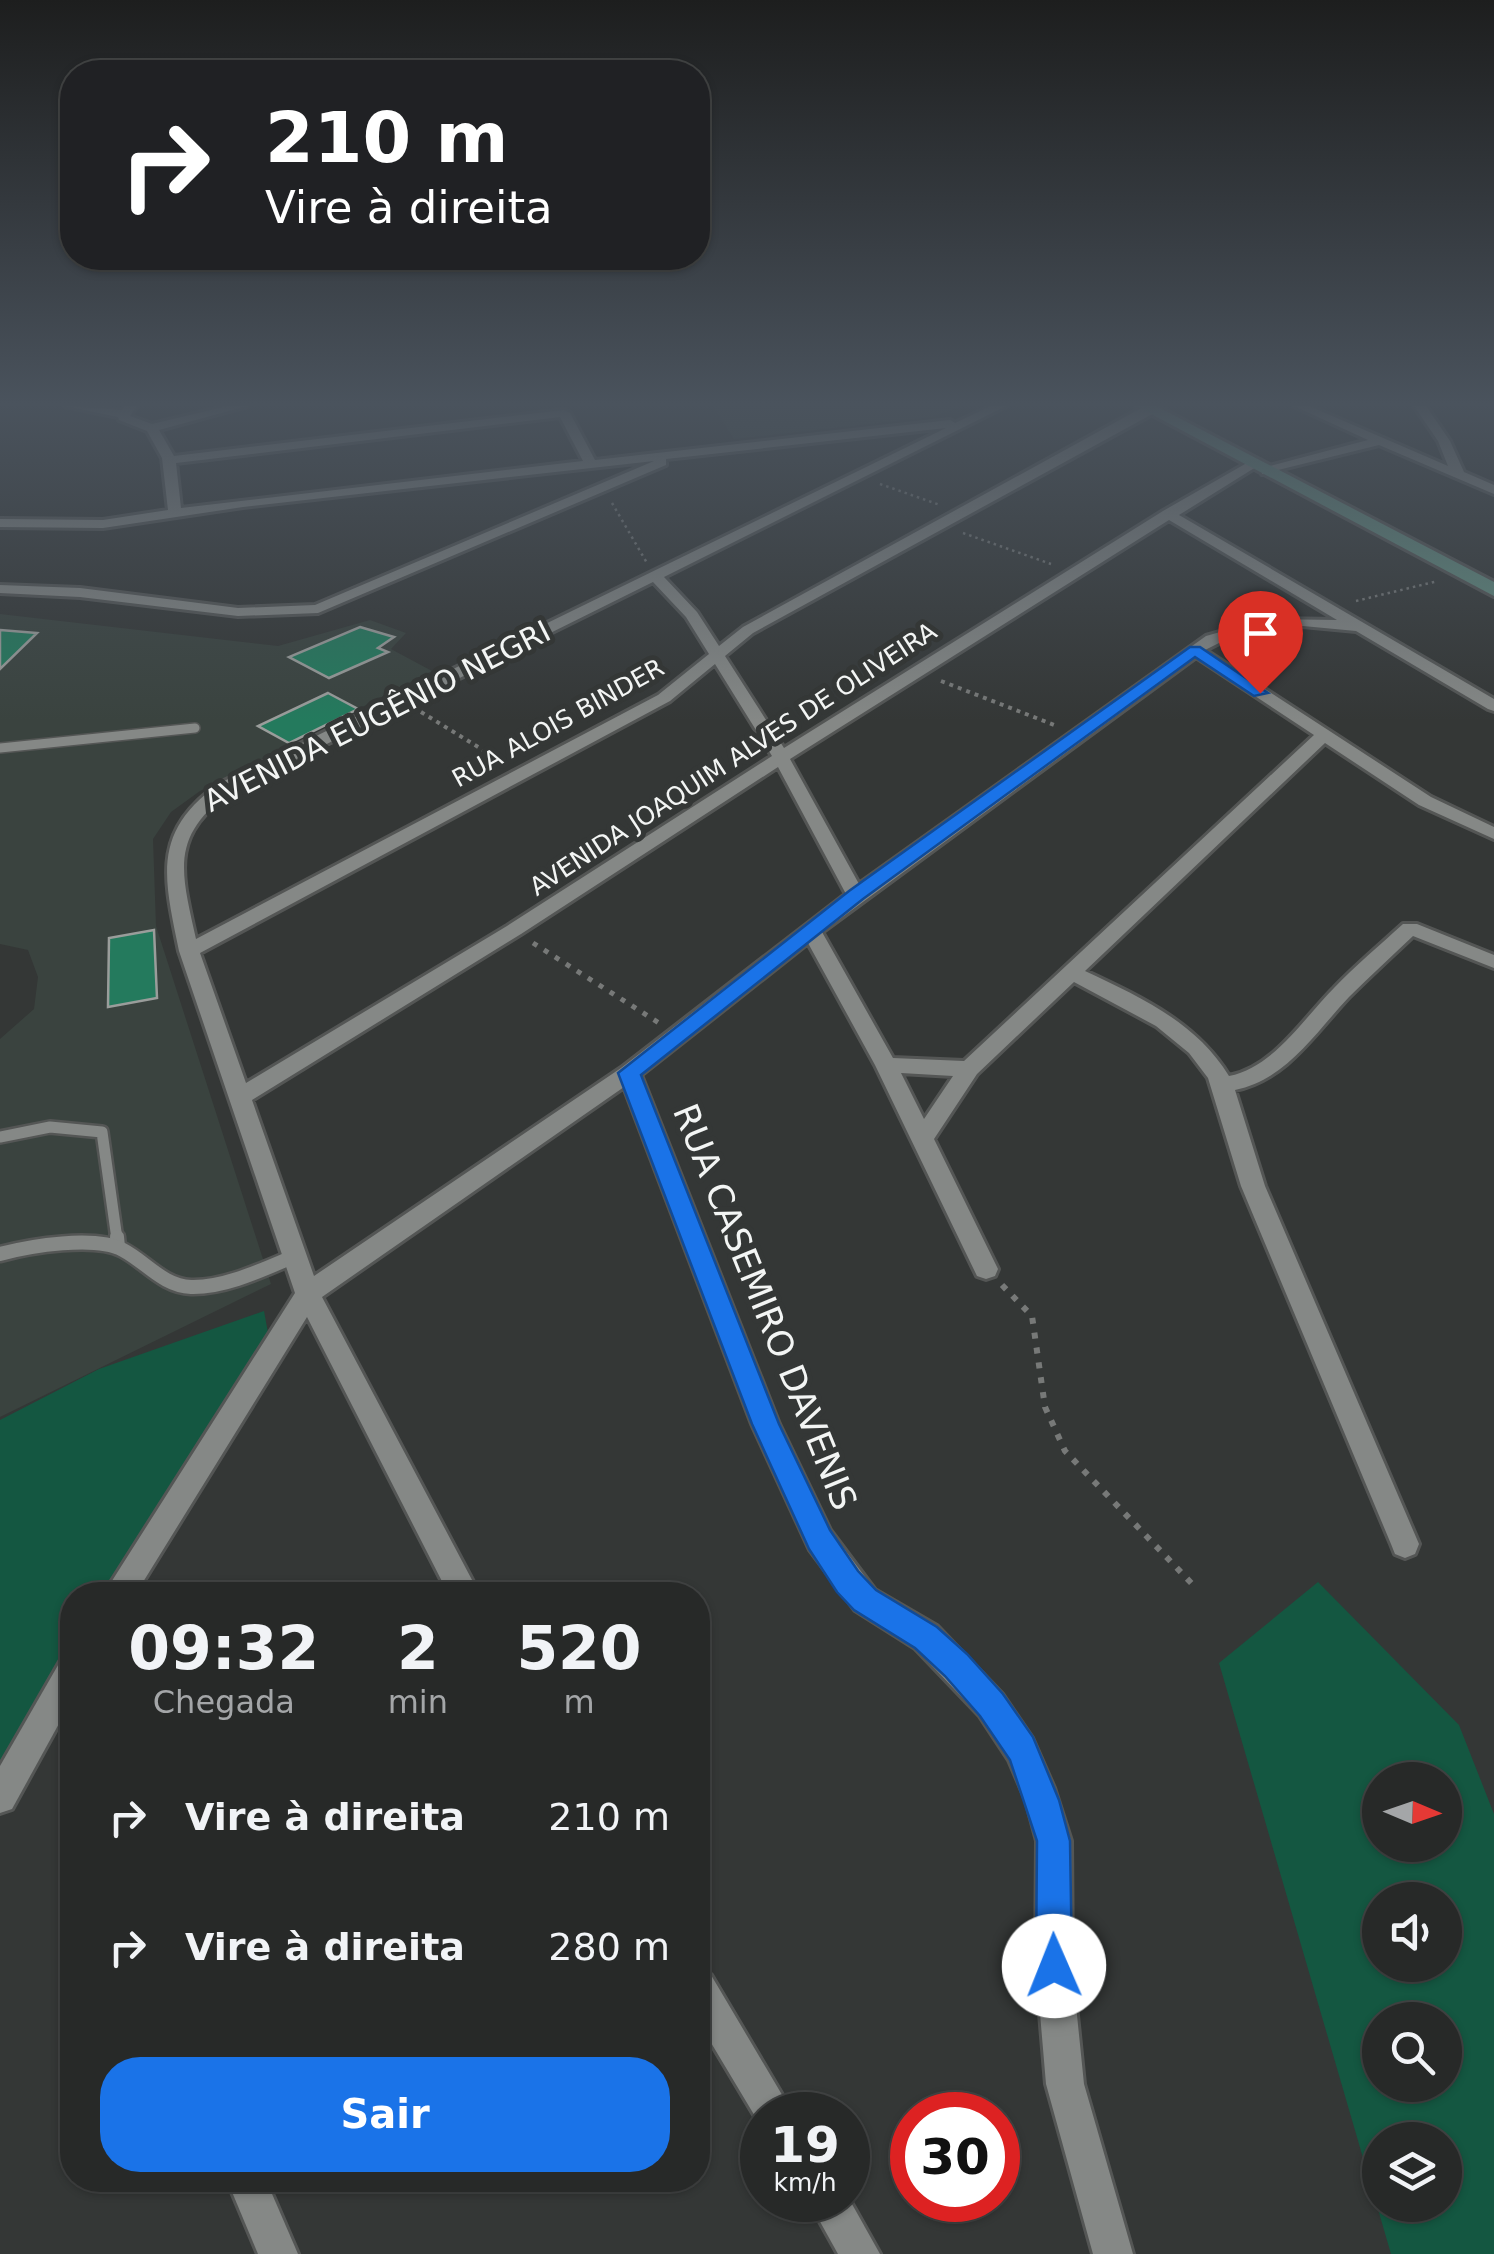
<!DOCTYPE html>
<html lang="pt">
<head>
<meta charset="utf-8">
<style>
  :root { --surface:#272928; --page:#2f3130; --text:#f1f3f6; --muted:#a4a6a8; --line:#434545; --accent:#1a73e8 }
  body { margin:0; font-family:"DejaVu Sans",sans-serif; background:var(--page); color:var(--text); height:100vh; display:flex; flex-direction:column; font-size:38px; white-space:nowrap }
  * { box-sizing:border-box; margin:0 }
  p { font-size:32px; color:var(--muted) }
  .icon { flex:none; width:55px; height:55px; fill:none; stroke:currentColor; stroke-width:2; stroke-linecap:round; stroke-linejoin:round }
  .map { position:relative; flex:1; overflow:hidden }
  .drawer { position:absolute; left:60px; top:1582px; width:650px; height:610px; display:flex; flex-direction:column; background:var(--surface); border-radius:40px; box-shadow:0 2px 8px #0004,0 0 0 2px var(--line) }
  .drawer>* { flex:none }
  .hud { position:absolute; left:60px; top:60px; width:650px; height:210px; border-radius:40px; box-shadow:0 2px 8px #0004,0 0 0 2px var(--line); background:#202124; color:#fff; overflow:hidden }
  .needle { width:65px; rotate:92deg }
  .controls { position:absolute; left:1362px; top:1762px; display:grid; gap:20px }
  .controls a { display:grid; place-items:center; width:100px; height:100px; border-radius:50%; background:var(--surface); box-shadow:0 2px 8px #0004,0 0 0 2px var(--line); font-size:50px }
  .speed { position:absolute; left:740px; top:2092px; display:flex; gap:20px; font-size:50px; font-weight:700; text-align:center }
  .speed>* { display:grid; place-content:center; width:130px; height:130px; border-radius:50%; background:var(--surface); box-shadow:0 2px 8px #0004,0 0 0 2px var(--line); line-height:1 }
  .speed small { font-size:25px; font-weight:400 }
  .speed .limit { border:15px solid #d22; background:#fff; color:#111 }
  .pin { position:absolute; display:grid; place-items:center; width:85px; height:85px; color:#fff; margin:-102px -42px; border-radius:50% 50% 50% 0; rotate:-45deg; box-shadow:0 0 10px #0007 }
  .pin .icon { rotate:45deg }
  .me { position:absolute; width:110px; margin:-55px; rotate:359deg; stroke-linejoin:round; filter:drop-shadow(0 0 8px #0008) }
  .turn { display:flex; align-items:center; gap:35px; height:210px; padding:0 40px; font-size:45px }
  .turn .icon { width:130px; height:130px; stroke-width:2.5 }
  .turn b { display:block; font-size:70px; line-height:85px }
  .eta { display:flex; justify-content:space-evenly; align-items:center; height:170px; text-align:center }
  .eta b { font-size:60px; font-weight:600; line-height:70px }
  .primary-button { display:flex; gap:20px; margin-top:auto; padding:20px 40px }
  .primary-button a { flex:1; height:115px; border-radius:40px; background:var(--accent); color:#fff; font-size:40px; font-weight:600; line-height:115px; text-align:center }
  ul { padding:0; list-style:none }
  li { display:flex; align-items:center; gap:30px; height:130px; padding:0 40px }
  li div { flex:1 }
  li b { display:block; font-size:38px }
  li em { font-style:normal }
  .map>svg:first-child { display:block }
  .built { fill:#3a433f }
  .green { fill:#145741; fill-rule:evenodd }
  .building { fill:#247a5d; stroke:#9a9d9b; stroke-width:2.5 }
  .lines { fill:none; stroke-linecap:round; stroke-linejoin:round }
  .lane-far2-casing { stroke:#545655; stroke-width:12 }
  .lane-far1-casing { stroke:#545655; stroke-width:16 }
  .lane-casing { stroke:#545655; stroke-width:19 }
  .street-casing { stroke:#545655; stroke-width:6 }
  .secondary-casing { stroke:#545655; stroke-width:6 }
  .path-far3 { stroke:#777978; stroke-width:2.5; stroke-dasharray:2.5 4; stroke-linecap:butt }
  .path-far2 { stroke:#777978; stroke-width:4; stroke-dasharray:4 5; stroke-linecap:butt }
  .path-far1 { stroke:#777978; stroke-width:5; stroke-dasharray:5 8; stroke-linecap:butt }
  .path { stroke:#777978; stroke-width:6; stroke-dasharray:6 9; stroke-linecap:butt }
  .lane-far2 { stroke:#858886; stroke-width:9 }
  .lane-far1 { stroke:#858886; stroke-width:11 }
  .lane { stroke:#858886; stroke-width:14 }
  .street { fill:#858886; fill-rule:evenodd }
  .secondary { fill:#628d80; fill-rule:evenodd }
  .route { fill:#1a73e8; stroke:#114b97; stroke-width:2.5 }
  .labels { text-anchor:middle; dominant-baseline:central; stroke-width:10; stroke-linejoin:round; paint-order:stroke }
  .far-street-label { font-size:25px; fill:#f3f5f4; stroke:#343736 }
  .street-label { font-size:30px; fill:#f3f5f4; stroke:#343736 }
  .near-street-label { font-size:35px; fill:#f3f5f4; stroke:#343736 }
</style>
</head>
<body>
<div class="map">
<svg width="1494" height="2254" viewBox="0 0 1494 2254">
  <rect width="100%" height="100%" fill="#343736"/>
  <g class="built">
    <polygon points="713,406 962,406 932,417 734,439"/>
    <polygon points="0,614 278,646 370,620 406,633 391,649 432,671 200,791 171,812 153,839 156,926 271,1284 0,1417 0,1039 34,1009 38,977 28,950 0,944"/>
  </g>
  <g class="green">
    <polygon points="264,1311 271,1349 112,1595 72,1595 72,1658 0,1774 0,1420 99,1369"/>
    <path d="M1318,1582L1459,1725L1494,1814V2254H1391L1219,1663ZM1380,1780H1445V1845H1380ZM1380,1900H1445V1965H1380ZM1380,2020H1445V2085H1380ZM1380,2140H1445V2205H1380Z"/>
  </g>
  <g class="building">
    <polygon points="360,627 394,637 378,648 388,652 329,678 289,657"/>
    <polygon points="0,630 37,633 0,669"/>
    <polygon points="328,693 358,709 289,743 258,726"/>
    <polygon points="154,930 157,998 108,1007 109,938"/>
  </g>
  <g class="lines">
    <g class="lane-far2-casing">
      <polyline id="lane-far2" points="0,748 195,728"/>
    </g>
    <g class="lane-far1-casing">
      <polyline id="lane-far1" points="0,1137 50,1127 102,1132 117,1239"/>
    </g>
    <g class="lane-casing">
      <g id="lane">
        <polyline points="117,1237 118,1247"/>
        <path d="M0,1254C30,1246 95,1235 123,1250C146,1262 163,1286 191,1287C225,1288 264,1269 295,1256"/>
      </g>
    </g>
    <g class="street-casing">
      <g id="street">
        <path d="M65,406L122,410L125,406H137L130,416L152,424L228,406H247L159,430L174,456L564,410L570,413L595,460L950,420L955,423L991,406H1006L664,577L697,612L719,646L743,627L1145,406H1157L1156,412L753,633L725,656L784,748L1163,511L1252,460L1256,461V467L1179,515L1494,699V711L1488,709L1356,631L1303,626L1266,628L1235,635L1205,650L1431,797L1494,827V839L1419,805L1325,743L1085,971C1140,997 1196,1022 1229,1076C1274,1067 1303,1019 1334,988C1356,965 1380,945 1403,924H1417L1494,955V968L1413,936C1392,956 1370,976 1349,997C1315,1033 1286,1080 1235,1090L1265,1186L1419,1544L1415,1554L1405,1558L1395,1554L1391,1544L1241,1186L1208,1078L1189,1053L1156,1026L1074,982L977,1074L934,1139L998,1269L995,1276L986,1279L977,1276L875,1065L808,943L641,1075L779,1424L830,1530L875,1590L937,1626L1002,1694L1032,1738L1054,1788L1071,1841L1072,1966L1084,2084L1133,2254H1093L1046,2084L1036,1966L1037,1841L1026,1800L1009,1760L980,1716L915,1648L855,1610L810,1550L752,1424L624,1087L322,1297L480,1595H449L307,1317L135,1595H103L295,1293L179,951C164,877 151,832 220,783L946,428L666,459V465L318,613L238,616L80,597L0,593V585L80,588L238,608L315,605L654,461L243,507L103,528L0,527V519L103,520L168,510L162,458L147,431L119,420L118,417ZM560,417L583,461L181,508L176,463ZM1169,520L1337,620L1266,619L1206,636L859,884L790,759ZM653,582L686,617L709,654L658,695L196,939C181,871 169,836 232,791ZM1196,657L1314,735L964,1061L893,1058L822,932ZM715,664L772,756L507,926L246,1083L200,953L670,701ZM778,767L846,894L621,1068L314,1276L252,1100L521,934ZM901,1073L953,1076L924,1119Z"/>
        <polygon points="1294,406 1309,406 1448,466 1438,441 1414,406 1426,406 1450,441 1464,472 1494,485 1494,494 1379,445 1262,474 1262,468 1368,440"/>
        <polygon points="72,1656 72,1700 12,1809 0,1813 0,1766 61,1660"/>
        <polygon points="698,1970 711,1975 794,2115 762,2115 762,2128 698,2021"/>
        <polygon points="227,2180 266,2180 298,2254 258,2254"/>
        <polygon points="848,2197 880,2254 838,2254 808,2200"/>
      </g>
    </g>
    <g class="secondary-casing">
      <polygon id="secondary" points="1136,406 1156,406 1494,582 1494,596"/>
    </g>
    <g class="path-far3">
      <polyline points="880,484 940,505"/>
      <polyline points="612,503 647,563"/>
      <polyline points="963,533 1051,564"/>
      <polyline points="1356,601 1438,581"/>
    </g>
    <g class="path-far2">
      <polyline points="941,681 1057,726"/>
      <polyline points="421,712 501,761"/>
    </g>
    <polyline class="path-far1" points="533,943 659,1023"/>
    <polyline class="path" points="1002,1285 1032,1316 1045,1407 1065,1451 1197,1589"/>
    <use href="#lane-far2" class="lane-far2"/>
    <use href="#lane-far1" class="lane-far1"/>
    <use href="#lane" class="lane"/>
    <use href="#street" class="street"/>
    <use href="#secondary" class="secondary"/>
  </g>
  <linearGradient id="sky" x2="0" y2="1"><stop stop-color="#1d1e1e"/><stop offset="0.56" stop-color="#4a535d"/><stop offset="1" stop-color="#4a535d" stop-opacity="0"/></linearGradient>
  <rect width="1494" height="721" fill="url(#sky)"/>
  <polygon class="route" points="1190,647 1200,647 1268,693 1254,696 1195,657 863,899 641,1075 779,1424 830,1530 858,1571 876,1590 937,1627 967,1654 1003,1694 1033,1737 1059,1800 1070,1841 1072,1966 1067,1978 1054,1984 1041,1978 1036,1966 1037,1841 1010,1760 980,1716 945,1676 915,1648 854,1610 837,1592 809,1549 752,1424 618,1073 849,891"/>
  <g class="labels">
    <g class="far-street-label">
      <text transform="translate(558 723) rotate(-29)">RUA ALOIS BINDER</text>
      <text transform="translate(733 759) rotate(-33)">AVENIDA JOAQUIM ALVES DE OLIVEIRA</text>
    </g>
    <g class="street-label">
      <text transform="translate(377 716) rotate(-27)">AVENIDA EUGÊNIO NEGRI</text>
    </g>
    <g class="near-street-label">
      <text transform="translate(765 1307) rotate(68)">RUA CASEMIRO DAVENIS</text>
    </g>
  </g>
</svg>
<div class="controls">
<a><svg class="needle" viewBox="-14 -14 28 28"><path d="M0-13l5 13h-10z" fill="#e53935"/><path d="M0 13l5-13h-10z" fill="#a4a6a8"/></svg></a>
<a><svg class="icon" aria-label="sound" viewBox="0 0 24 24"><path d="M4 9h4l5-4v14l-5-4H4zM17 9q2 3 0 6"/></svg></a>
<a><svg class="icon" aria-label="search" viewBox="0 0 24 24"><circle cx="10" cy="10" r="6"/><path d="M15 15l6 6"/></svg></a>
<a><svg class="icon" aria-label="layers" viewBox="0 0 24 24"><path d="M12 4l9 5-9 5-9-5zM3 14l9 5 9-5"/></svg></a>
</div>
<div class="speed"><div>19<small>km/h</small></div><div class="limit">30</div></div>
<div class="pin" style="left:1260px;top:693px;background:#d93025"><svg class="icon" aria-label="arrive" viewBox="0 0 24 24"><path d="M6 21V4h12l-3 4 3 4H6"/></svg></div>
<svg class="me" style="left:1054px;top:1966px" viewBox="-20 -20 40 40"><circle r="19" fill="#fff"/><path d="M0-13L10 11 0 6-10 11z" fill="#1a73e8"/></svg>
<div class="hud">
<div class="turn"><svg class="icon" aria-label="right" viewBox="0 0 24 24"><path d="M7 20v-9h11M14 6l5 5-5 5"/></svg><div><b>210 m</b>Vire à direita</div></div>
</div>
<section class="drawer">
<div class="eta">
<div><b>09:32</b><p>Chegada</p></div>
<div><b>2</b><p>min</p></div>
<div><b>520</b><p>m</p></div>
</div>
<ul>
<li><svg class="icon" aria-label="right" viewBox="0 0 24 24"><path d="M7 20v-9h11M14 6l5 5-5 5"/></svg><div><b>Vire à direita</b></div><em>210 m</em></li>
<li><svg class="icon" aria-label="right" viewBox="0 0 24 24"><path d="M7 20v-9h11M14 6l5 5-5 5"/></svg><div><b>Vire à direita</b></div><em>280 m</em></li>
</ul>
<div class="primary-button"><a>Sair</a></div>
</section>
</div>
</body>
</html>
